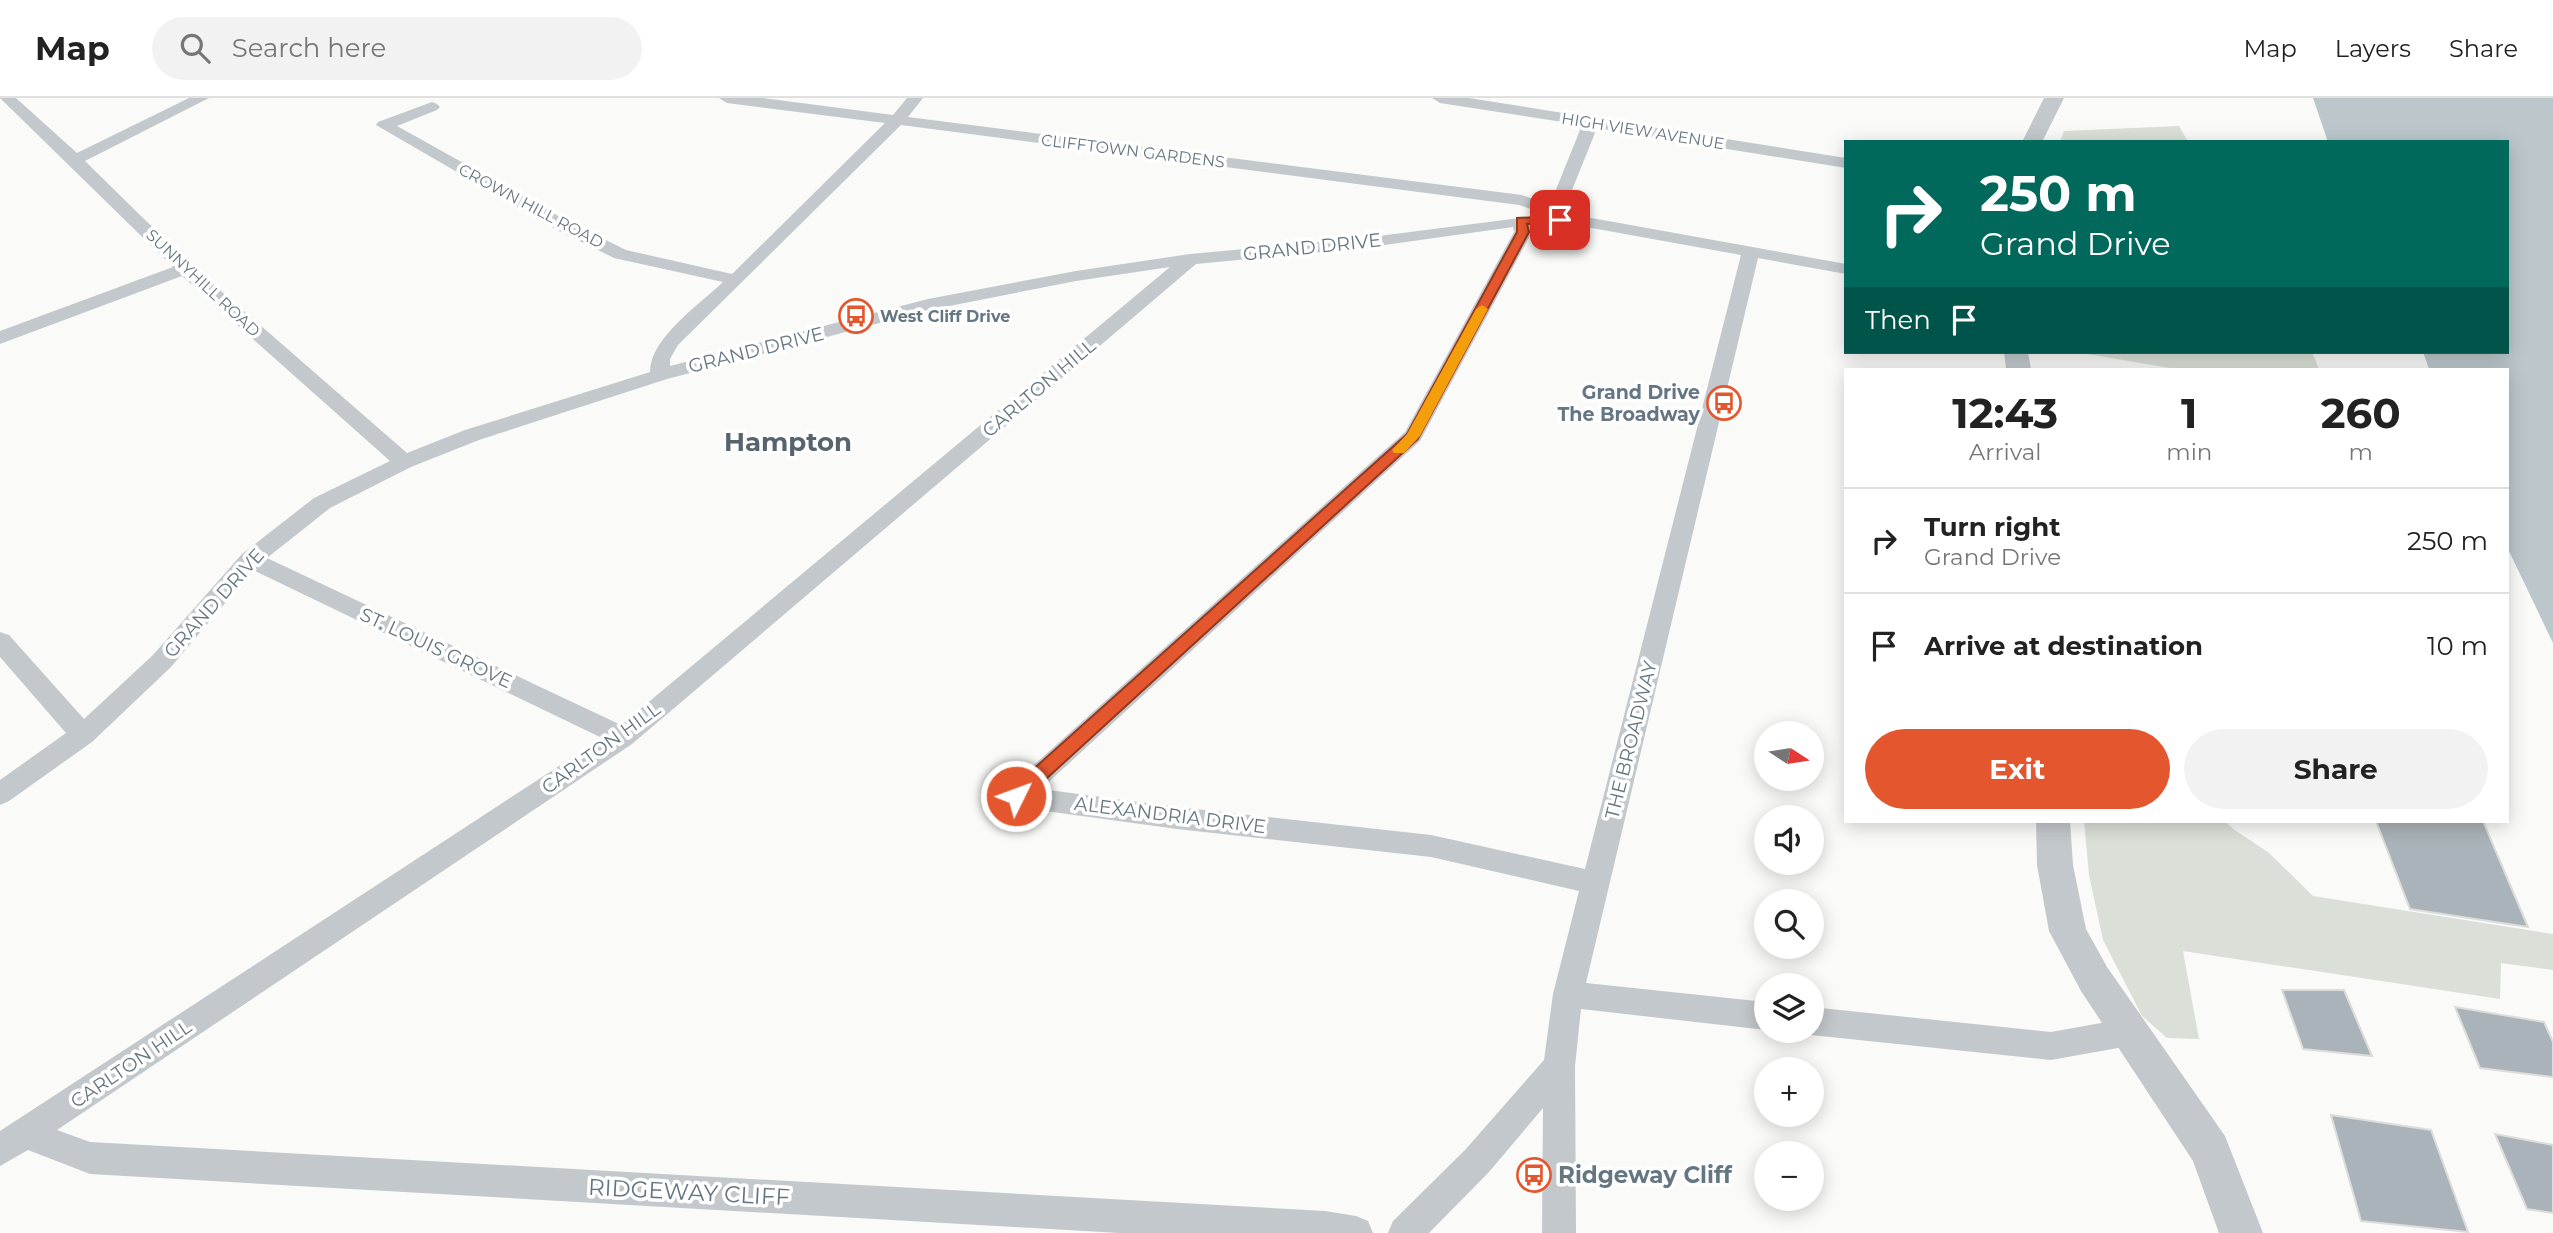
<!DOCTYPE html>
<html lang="en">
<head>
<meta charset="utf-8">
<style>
  :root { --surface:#fff; --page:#f2f2f2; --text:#222; --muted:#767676; --line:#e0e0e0; --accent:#e4572e }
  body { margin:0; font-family:Montserrat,sans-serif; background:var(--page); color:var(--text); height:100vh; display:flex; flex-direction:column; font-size:26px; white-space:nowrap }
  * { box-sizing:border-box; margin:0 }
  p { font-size:23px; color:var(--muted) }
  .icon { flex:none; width:38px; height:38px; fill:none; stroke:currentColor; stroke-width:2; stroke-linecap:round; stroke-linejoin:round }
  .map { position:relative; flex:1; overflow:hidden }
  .sheet { position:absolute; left:1844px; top:270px; width:665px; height:455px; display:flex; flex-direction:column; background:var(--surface); border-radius:0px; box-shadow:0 4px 18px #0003 }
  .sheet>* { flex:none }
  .guide { position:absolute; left:1844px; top:42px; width:665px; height:214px; border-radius:0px; box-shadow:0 4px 18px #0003; background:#00695c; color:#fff; overflow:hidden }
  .needle { width:46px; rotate:102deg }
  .buttons { position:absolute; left:1754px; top:623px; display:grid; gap:14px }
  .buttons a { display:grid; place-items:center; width:70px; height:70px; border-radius:50%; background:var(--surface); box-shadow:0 4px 18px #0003; font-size:35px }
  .pin { position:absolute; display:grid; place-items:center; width:60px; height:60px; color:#fff; margin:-30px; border-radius:14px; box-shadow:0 4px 10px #0006 }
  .me { position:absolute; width:77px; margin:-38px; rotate:48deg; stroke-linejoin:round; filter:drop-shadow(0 0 5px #0008) }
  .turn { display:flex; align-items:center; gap:24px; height:147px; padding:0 21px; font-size:32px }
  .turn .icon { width:91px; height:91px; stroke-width:2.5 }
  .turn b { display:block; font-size:49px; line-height:60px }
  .then { display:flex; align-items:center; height:66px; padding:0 21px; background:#0003; gap:14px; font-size:26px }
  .eta { display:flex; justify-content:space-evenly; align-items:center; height:119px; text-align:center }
  .eta b { font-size:42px; font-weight:700; line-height:49px }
  .action { display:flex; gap:14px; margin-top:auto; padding:14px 21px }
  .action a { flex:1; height:80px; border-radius:42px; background:var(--accent); color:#fff; font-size:28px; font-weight:700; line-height:80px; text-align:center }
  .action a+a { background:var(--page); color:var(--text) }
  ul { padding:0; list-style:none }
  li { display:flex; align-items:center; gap:21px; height:105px; padding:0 21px; border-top:2px solid var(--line) }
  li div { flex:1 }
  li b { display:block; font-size:26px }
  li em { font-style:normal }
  header { display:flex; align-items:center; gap:42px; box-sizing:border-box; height:98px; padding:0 35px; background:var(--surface); border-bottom:2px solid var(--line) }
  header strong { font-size:33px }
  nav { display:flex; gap:38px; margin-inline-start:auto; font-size:24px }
  .search { width:490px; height:63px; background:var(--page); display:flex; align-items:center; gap:18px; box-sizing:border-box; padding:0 24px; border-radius:38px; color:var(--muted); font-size:26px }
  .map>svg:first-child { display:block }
  .green { fill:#dadfd7 }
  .water { fill:#bbc7cb }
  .building { fill:#aab3b9; stroke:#dcdcda; stroke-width:2 }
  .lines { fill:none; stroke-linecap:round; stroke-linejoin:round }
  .minor { fill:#c3c8cc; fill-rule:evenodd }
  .tertiary { fill:#c3c8cc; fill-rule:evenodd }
  .route { fill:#e4572e; stroke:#94391e; stroke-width:2 }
  .slow { fill:#f59e0b }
  .labels { text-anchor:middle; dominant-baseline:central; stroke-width:7; stroke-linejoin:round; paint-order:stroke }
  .far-street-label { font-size:16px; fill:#657683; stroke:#fff }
  .far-poi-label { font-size:16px; font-weight:bold; fill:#657683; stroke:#fff; text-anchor:start }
  .street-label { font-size:19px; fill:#657683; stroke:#fff }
  .poi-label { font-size:19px; font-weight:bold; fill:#657683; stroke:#fff; text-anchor:end }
  .near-poi-label { font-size:23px; font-weight:bold; fill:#657683; stroke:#fff; text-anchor:start }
  .near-street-label { font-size:23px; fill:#657683; stroke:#fff }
  .district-label { font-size:26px; font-weight:bold; fill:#57646e; stroke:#fff }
</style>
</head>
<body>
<header>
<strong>Map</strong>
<div class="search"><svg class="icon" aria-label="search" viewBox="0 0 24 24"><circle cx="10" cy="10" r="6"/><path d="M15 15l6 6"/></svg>Search here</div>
<nav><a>Map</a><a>Layers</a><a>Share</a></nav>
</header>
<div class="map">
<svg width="2553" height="1135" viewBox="0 0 2553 1135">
  <rect width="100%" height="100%" fill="#fafaf8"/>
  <g class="green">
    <polygon points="2179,28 2188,44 2060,44 2064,33"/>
    <polygon points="2076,254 2312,254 2319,271 2175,271"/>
    <polygon points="2084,723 2224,723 2236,733 2268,754 2313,798 2553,836 2553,872 2501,865 2500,901 2183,853 2199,941 2167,940 2142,918 2103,842 2089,777"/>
  </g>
  <polygon class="water" points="2313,0 2553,0 2553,545 2508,451 2508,271 2429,271 2423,254 2508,254 2508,44 2328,44"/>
  <g class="building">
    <polygon points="2376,723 2483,723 2528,829 2410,811"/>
    <polygon points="2282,892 2344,892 2372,958 2303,951"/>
    <polygon points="2455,909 2544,924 2553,944 2553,979 2480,970"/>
    <polygon points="2331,1017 2431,1032 2468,1134 2361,1123"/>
    <polygon points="2495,1036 2553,1047 2553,1115 2527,1111"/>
  </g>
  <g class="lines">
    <g class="minor">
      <path d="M0,0H16L77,55L189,0H209L85,63L191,167L407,355L465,332L650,274C650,240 699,207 723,184L614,160L557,132L376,27L378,24L432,4L437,6L440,9L437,12L397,28L569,124L626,152L732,176L885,25L727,5L719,0H763L893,17L907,0H923L908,19L1522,97L1539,103L1553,99L1582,27L1440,5L1432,0H1469L1846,60V70L1597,30L1568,102L1566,106L1548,111L1552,117H1575L1846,166V176L1758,160L1586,885L1766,904V932L1581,911L1575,968L1576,1135H1542L1543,1010L1489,1074L1429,1135H1388L1393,1123L1465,1052L1544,962L1553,896L1579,793L1431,759L1177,731L1016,709L1007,705L1003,698L1007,691L1405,334L1514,134L1513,129L1363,150L1196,166L632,646L57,1032L90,1044L1325,1113L1356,1118L1368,1123L1373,1135H1119L90,1076L28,1052L0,1068V1033L602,640L253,472L171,569L92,644L9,703L0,707V682L66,635L0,559V534L9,537L84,621L153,557L242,456L314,400L390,363L182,178L0,246V233L173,169ZM901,27L1519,107L1531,111L1535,118L1363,140L1190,156L1076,173L928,201L670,268V261L678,247ZM1575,127L1741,157L1585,771L1431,737L1177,709L1041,691L1420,343L1532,134L1531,128ZM1170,169L621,627L267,460L330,410L411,369L479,342L667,281L929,212L1076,183Z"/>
      <polygon points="1811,909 2051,934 2129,920 2140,924 2144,934 2140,944 2129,948 2051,962 1811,937 1800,933 1811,933"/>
    </g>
    <g class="tertiary">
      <polygon points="2044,0 2064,0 2042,44 2022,44"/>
      <polygon points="2004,254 2028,254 2031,271 2006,271"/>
      <polygon points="2036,723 2070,723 2073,767 2086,831 2107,869 2225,1038 2263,1135 2219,1135 2193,1063 2081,893 2049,833 2037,767"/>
    </g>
  </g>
  <polygon class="route" points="1560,118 1564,119 1564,124 1527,126 1529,134 1418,341 1022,703 1009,703 1007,698 1009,693 1407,336 1517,134 1517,120"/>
  <polygon class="slow" points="1482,207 1488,211 1420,338 1404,355 1394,355 1392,352 1407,336 1476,211"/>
  <defs>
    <g id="bus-ring" transform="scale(1.75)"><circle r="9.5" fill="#fff" stroke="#e4572e" stroke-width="1.5"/><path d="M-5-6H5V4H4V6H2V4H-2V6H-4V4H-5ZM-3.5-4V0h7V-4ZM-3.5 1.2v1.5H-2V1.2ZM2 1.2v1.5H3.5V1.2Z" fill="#e4572e"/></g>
  </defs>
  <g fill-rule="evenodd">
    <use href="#bus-ring" x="856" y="218"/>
    <use href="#bus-ring" x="1724" y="305"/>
    <use href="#bus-ring" x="1534" y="1077"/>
  </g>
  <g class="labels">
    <g class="far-street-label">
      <text transform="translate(1643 33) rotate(9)">HIGH VIEW AVENUE</text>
      <text transform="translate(1133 53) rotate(7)">CLIFFTOWN GARDENS</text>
      <text transform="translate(531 108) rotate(28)">CROWN HILL ROAD</text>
      <text transform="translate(203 185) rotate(43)">SUNNYHILL ROAD</text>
    </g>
    <g class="far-poi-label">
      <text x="880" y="218">West Cliff Drive</text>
    </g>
    <g class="street-label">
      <text transform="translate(1312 149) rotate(-6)">GRAND DRIVE</text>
      <text transform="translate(756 252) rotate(-14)">GRAND DRIVE</text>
      <text transform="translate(1039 290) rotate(-40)">CARLTON HILL</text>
      <text transform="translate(214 505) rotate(-48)">GRAND DRIVE</text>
      <text transform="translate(436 550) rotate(25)">ST. LOUIS GROVE</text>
      <text transform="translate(1631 642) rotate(-76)">THE BROADWAY</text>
      <text transform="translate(601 650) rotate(-36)">CARLTON HILL</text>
      <text transform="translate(1170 717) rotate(7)">ALEXANDRIA DRIVE</text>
      <text transform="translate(131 966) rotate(-34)">CARLTON HILL</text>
    </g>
    <g class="poi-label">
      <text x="1700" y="294">Grand Drive<tspan x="1700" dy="22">The Broadway</tspan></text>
    </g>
    <g class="near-poi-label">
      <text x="1558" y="1077">Ridgeway Cliff</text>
    </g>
    <g class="near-street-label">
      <text transform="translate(689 1094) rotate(3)">RIDGEWAY CLIFF</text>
    </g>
    <g class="district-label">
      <text x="788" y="344">Hampton</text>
    </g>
  </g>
</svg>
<div class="buttons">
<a><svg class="needle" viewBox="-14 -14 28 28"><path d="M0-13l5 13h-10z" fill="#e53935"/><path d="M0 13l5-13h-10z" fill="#767676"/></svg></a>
<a><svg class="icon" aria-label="sound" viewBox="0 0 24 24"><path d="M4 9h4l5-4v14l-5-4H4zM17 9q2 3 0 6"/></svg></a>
<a><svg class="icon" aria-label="search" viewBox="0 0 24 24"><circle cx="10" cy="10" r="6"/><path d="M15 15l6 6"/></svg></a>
<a><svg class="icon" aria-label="layers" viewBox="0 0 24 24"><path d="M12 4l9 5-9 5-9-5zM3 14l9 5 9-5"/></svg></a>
<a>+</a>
<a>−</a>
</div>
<div class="pin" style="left:1560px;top:122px;background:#d93025"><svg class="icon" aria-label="arrive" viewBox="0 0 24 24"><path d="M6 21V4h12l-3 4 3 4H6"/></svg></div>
<svg class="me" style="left:1016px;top:698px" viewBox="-20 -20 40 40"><circle r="17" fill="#e4572e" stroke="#fff" stroke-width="3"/><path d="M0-11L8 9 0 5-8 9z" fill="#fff"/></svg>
<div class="guide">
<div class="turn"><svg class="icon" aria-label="right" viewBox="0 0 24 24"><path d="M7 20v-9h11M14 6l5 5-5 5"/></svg><div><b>250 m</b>Grand Drive</div></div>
<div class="then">Then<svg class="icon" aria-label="arrive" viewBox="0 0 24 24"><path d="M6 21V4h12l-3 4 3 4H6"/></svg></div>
</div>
<section class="sheet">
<div class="eta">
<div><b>12:43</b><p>Arrival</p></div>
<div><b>1</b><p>min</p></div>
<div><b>260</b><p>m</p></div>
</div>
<ul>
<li><svg class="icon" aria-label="right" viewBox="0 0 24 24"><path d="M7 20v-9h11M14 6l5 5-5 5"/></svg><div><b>Turn right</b><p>Grand Drive</p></div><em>250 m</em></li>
<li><svg class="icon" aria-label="arrive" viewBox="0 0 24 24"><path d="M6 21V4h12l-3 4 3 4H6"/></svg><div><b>Arrive at destination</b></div><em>10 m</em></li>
</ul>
<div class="action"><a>Exit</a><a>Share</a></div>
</section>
</div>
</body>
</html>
